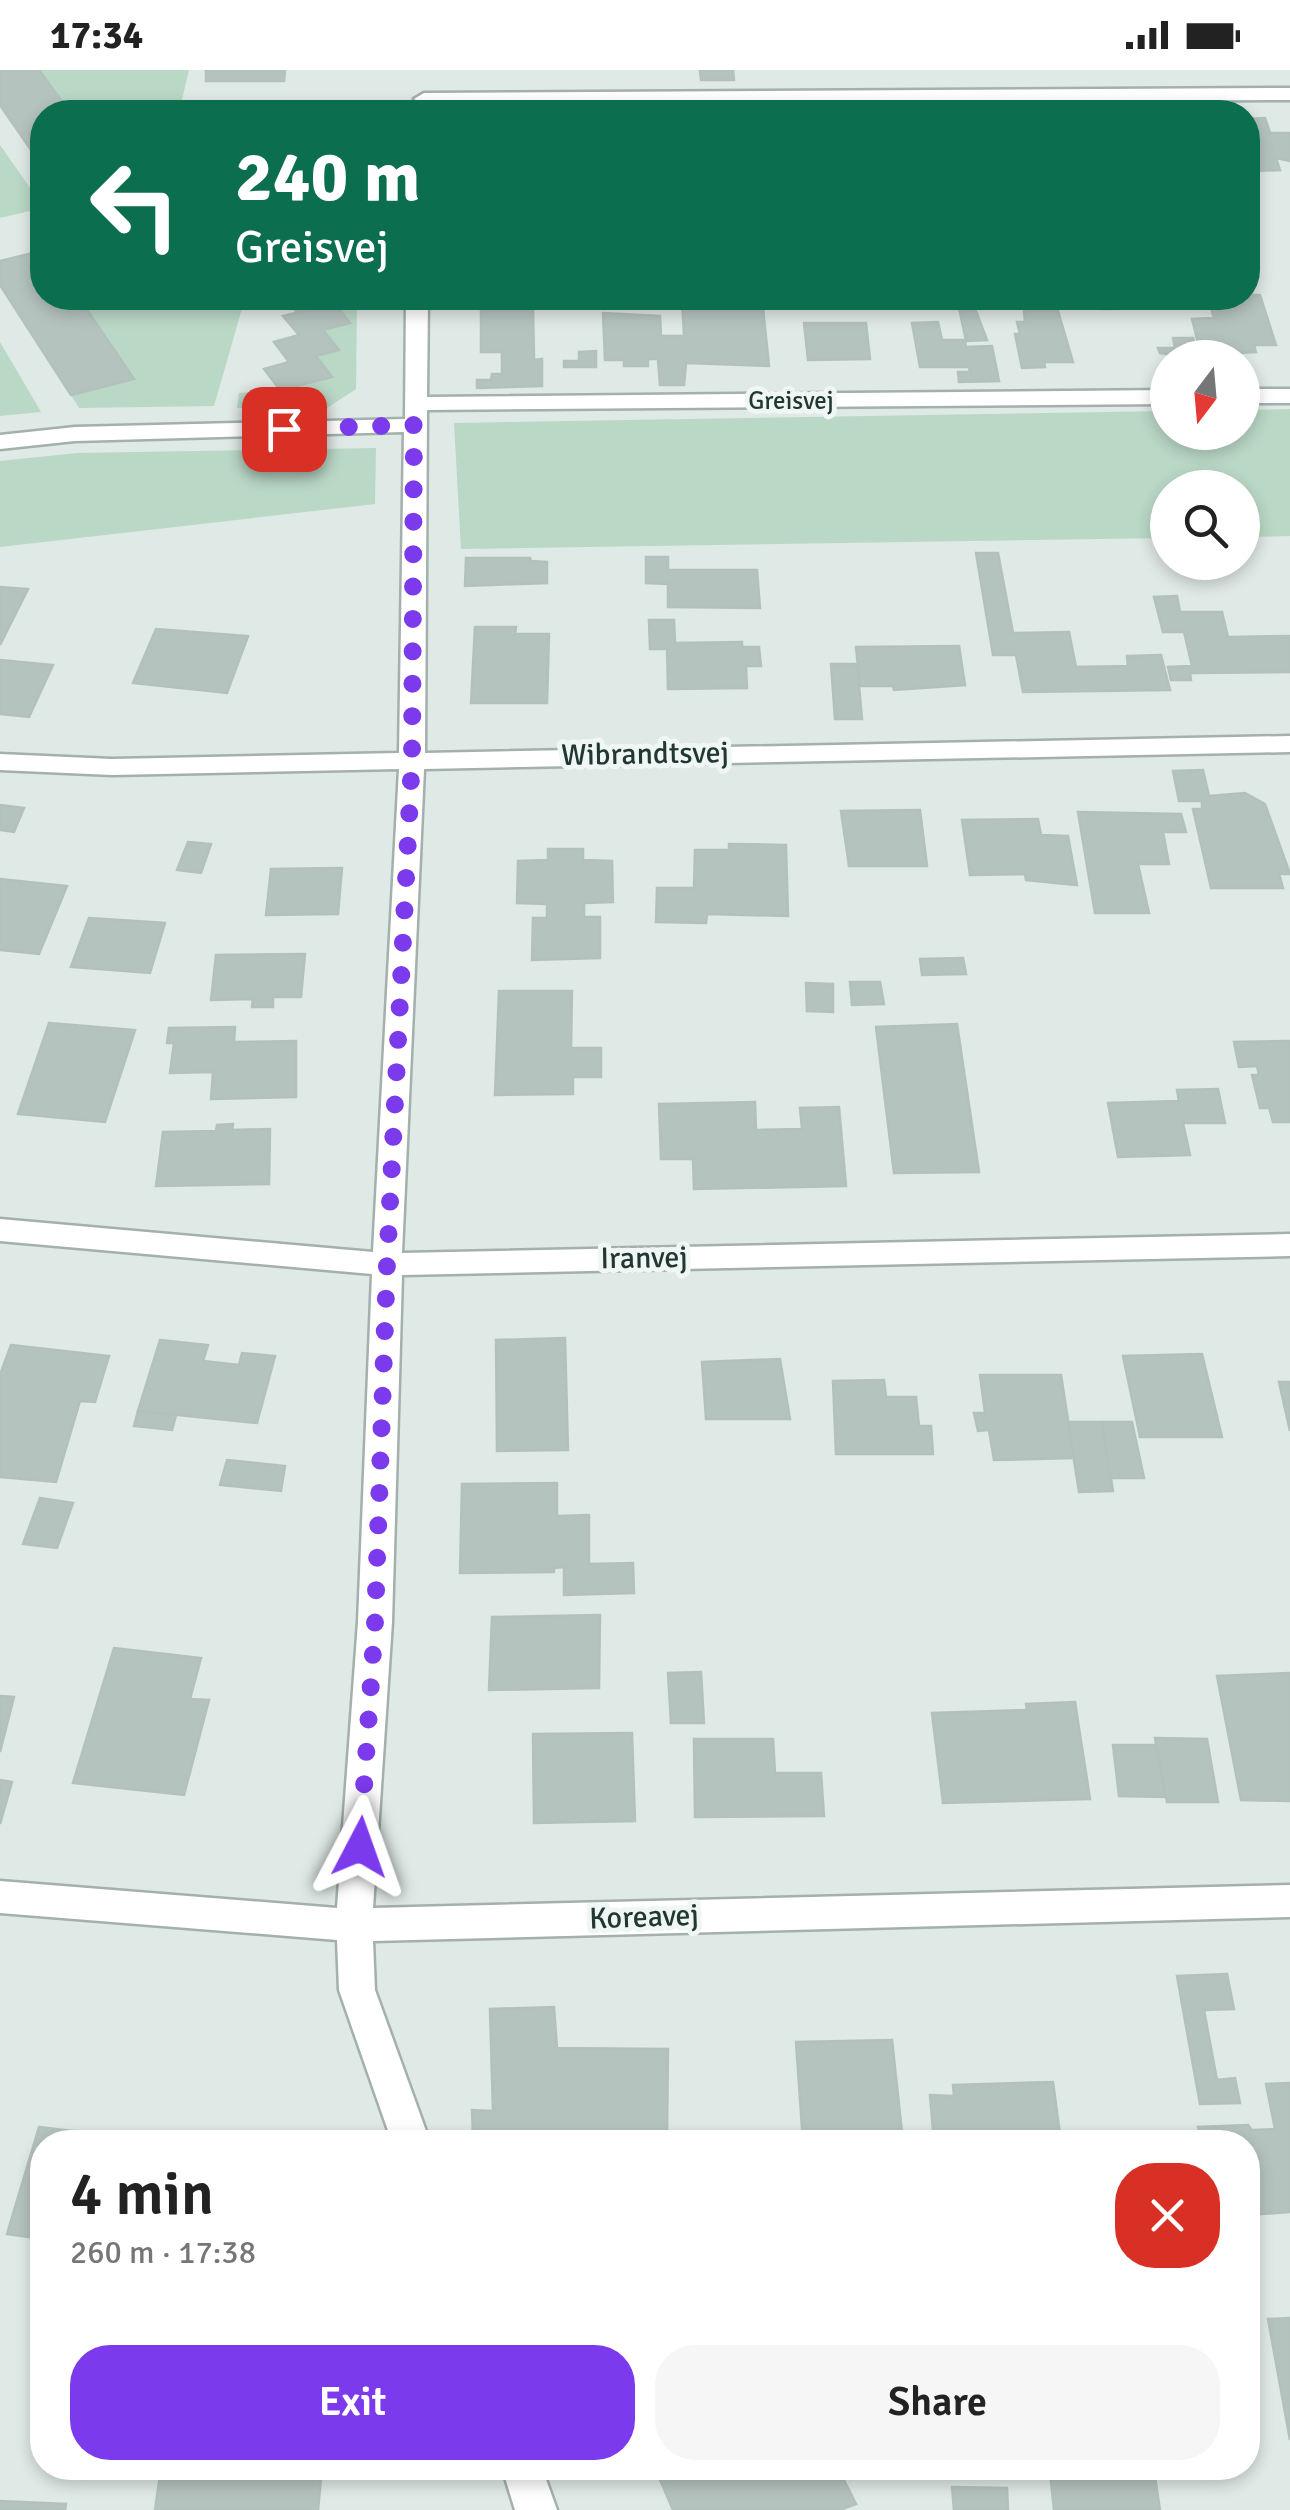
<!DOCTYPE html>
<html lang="en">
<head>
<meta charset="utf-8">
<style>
  :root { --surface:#fff; --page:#f6f6f6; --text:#222; --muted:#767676; --accent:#7c3aed }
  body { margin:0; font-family:Signika,sans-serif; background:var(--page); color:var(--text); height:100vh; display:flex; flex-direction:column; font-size:38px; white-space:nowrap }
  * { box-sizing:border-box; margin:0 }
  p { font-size:32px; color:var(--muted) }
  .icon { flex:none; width:55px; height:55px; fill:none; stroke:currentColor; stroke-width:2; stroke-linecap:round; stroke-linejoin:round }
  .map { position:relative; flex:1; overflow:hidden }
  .details { position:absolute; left:30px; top:2060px; width:1230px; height:350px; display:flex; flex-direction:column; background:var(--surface); border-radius:40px; box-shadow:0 5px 15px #0003 }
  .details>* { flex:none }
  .hud { position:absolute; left:30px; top:30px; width:1230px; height:210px; border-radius:40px; box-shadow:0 5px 15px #0003; background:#0b6e4f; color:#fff; overflow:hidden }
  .needle { width:65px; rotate:196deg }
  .tools { position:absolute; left:1150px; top:270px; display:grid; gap:20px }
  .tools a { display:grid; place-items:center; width:110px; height:110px; border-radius:50%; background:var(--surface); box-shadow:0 5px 15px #0003; font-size:50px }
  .pin { position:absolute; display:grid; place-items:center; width:85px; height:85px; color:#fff; margin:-42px; border-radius:20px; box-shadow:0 5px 15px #0006 }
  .me { position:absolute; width:110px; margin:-55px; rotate:4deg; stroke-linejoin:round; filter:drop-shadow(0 0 8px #0008) }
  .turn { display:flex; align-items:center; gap:35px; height:210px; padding:0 40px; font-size:45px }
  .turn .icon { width:130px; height:130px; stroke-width:2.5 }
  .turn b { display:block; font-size:70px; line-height:85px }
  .round { display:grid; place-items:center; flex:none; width:105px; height:105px; border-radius:40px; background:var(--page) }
  .overview { display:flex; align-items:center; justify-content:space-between; height:170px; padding:0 40px }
  h1 { font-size:60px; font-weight:600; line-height:75px }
  .primary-button { display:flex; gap:20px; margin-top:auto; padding:20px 40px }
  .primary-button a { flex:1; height:115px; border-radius:40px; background:var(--accent); color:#fff; font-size:40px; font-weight:600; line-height:115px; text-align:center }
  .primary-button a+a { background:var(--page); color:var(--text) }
  .status { display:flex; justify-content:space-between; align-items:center; height:70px; padding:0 50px; background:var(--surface); direction:ltr }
  .status svg { height:28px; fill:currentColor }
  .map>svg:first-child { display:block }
  .green { fill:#bad8c6 }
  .building { fill:#b5c3bf; stroke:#b3c1bd; stroke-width:2.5 }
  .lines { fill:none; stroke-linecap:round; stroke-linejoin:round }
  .street-casing { stroke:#a3b0ad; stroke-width:5 }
  .street { fill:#fff; fill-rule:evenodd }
  .route { stroke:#7c3aed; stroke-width:18; stroke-dasharray:0 32.4 }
  .labels { text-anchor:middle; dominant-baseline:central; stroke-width:10; stroke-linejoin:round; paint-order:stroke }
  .far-street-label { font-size:25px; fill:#223734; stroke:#eff6f3 }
  .street-label { font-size:30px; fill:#223734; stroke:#eff6f3 }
</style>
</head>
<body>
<div class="status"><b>17:34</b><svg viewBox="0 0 49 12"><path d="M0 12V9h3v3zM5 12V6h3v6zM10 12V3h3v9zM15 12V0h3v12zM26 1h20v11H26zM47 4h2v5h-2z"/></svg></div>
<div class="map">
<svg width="1290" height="2440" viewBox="0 0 1290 2440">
  <rect width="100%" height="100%" fill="#dfe9e6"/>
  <g class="green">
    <polygon points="37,0 189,0 179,42 69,42"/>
    <polygon points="0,75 42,135 42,138 0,148"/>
    <polygon points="79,228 245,228 214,336 79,338 71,325 134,309"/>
    <polygon points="357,228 356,319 327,338 237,338 239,323 280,320 316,286 338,280 323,260 335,234"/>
    <polygon points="0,272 41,342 0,346"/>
    <polygon points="1290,339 1290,466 1243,467 1242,418 1168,418 1167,468 461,479 454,353 1167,341 1168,362 1242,362 1243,340"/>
    <polygon points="376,378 375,434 0,477 0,391 77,383"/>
  </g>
  <g class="building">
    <polygon points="0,0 39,0 70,42 42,42 42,96 0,35"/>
    <polygon points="206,0 285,0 284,11 206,11"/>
    <polygon points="700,0 733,0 734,10 701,10"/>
    <polygon points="1265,48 1270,63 1290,63 1290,91 1276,88 1280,100 1254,101 1248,85 1248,81 1255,81 1248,63 1248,49"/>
    <polygon points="33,183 42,195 42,228 79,228 134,309 71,325 0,215 0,191"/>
    <polygon points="1248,225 1260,225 1276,275 1254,275 1256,282 1201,285 1192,249 1214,248 1208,228"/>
    <polygon points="285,228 357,228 297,242"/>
    <polygon points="481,228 547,228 547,235 533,235 534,290 542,289 542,316 477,318 477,310 491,310 492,304 502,304 502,282 481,282"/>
    <polygon points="682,228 762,228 769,296 686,293 684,315 660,315 658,289 648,289 648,296 624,296 624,290 605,290 603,243 660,246 661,266 684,266"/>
    <polygon points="957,228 971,228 987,270 966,271"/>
    <polygon points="1100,228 1169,228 1171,238 1103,239"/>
    <polygon points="335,234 350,253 323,260 339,280 316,286 332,307 280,320 264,299 289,292 274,272 299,265 283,246"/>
    <polygon points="1024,241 1058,241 1073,292 1044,292 1045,297 1022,298 1015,264 1020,264 1017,252 1025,252"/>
    <polygon points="938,252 942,270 965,270 966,277 992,276 999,311 959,312 958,302 970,302 969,297 920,297 912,253"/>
    <polygon points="804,253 866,253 870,289 808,290"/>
    <polygon points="1173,268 1193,268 1198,288 1160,283 1158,278 1175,278"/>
    <polygon points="596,281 596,297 564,297 564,291 579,291 579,282"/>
    <polygon points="976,483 998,483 1013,563 1069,562 1076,597 1128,596 1127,586 1161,585 1170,620 1023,622 1016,585 993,585"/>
    <polygon points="646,487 668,487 668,500 757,500 760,538 668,537 668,514 646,513"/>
    <polygon points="466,488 530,488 531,491 547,492 547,513 465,516"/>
    <polygon points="0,517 28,519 0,575"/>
    <polygon points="1177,526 1180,542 1222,542 1228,567 1290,566 1290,602 1190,603 1191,610 1171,610 1168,597 1192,596 1184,562 1163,562 1154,527"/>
    <polygon points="649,550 674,550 675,573 742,572 742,577 759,577 761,596 746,596 747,618 668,619 667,579 650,579"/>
    <polygon points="475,557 516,557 515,564 549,564 547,633 471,633"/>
    <polygon points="156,559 248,566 227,623 133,613"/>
    <polygon points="959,576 965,615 894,620 893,616 860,616 856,577"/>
    <polygon points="0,590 53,595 29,647 0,644"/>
    <polygon points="831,594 857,594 862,649 835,649"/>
    <polygon points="1203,700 1209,726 1245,723 1265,734 1290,804 1279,804 1283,818 1211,818 1193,739 1202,739 1202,731 1179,731 1173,701"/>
    <polygon points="0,735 24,738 14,762 0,760"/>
    <polygon points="920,740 927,796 849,796 841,741"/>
    <polygon points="1078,742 1181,744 1186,762 1163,762 1169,794 1138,794 1149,843 1095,843"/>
    <polygon points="1038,749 1041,765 1068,766 1077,815 1026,810 1025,804 970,805 962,750"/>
    <polygon points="188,772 211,774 201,803 177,800"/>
    <polygon points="729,774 786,775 788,846 707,844 706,853 656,852 657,818 694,818 695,780 729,780"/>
    <polygon points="548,779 583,779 583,790 612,791 613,832 584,833 584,847 600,847 600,888 532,890 533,848 547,848 547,834 517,833 518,791 548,790"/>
    <polygon points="342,798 338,844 266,845 271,799"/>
    <polygon points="0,809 67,816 39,884 0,880"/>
    <polygon points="89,848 165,853 150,903 71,897"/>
    <polygon points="305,884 301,927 273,927 273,937 252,937 253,929 211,930 216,885"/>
    <polygon points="963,888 966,904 922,905 920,889"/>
    <polygon points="850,912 880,912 884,934 852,935"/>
    <polygon points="806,913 833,914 833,942 807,941"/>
    <polygon points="499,921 572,921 571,978 601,978 601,1007 573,1007 573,1024 495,1025"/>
    <polygon points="49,953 135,960 105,1052 18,1044"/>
    <polygon points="957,954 979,1102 894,1103 876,957"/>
    <polygon points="235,957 234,972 296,971 296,1027 211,1029 213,1002 170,1003 174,973 167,973 169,958"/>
    <polygon points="1290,971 1290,1052 1273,1052 1269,1038 1260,1038 1252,1005 1259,1005 1257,996 1239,997 1234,972"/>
    <polygon points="1218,1019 1225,1053 1183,1053 1190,1085 1118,1087 1108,1033 1179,1031 1177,1020"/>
    <polygon points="755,1032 756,1060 802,1059 800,1038 839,1037 846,1116 694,1119 693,1089 661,1089 659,1034"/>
    <polygon points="233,1054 232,1060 270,1059 269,1114 156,1116 163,1062 216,1061 217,1055"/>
    <polygon points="565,1268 568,1380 497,1381 496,1270"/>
    <polygon points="160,1270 208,1275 203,1291 239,1295 242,1283 275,1286 257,1353 138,1341"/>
    <polygon points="11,1275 109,1286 95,1332 80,1331 56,1412 0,1407 0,1305"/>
    <polygon points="1202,1284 1222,1367 1140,1367 1123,1286"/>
    <polygon points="780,1289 790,1349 706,1349 702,1292"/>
    <polygon points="980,1305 1061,1305 1074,1388 994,1390 989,1360 978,1361 974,1343 985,1343"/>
    <polygon points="884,1310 886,1327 916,1327 919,1356 931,1356 933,1384 836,1384 833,1311"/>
    <polygon points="1279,1312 1290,1312 1290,1361"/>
    <polygon points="138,1341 176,1345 172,1360 134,1356"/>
    <polygon points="1068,1352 1102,1352 1113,1421 1079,1422"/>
    <polygon points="1102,1352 1132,1352 1144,1408 1110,1408"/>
    <polygon points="227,1390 285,1396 281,1421 220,1415"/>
    <polygon points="557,1413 557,1446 589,1445 589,1494 633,1493 634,1523 564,1525 564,1497 554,1498 554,1502 460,1503 462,1414"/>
    <polygon points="40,1428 73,1433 57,1478 23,1474"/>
    <polygon points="600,1545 599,1618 489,1620 492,1547"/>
    <polygon points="114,1578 201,1588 190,1629 209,1630 184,1725 73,1713"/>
    <polygon points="701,1602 704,1653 671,1653 668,1603"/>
    <polygon points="1290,1603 1290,1731 1241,1730 1217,1606"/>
    <polygon points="0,1626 14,1627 0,1682"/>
    <polygon points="1075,1632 1090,1729 943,1733 932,1643 1027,1640 1026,1634"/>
    <polygon points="632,1663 635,1751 534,1753 533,1664"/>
    <polygon points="1155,1668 1207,1669 1218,1732 1167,1732"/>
    <polygon points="694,1669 773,1669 775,1703 821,1703 824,1746 695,1747"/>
    <polygon points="1113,1675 1156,1675 1165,1727 1119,1726"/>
    <polygon points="0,1710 12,1712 0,1754"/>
    <polygon points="1227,1904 1234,1939 1204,1940 1217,2010 1235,2008 1240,2033 1200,2034 1177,1906"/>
    <polygon points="554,1937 557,1978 668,1979 667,2065 473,2067 472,2040 493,2041 490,1939"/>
    <polygon points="892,1970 903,2072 803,2072 796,1972"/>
    <polygon points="1053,2012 1061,2072 934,2072 930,2025 954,2026 953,2015"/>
    <polygon points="1290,2013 1290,2142 1248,2145 1248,2072 1201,2072 1198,2057 1248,2055 1252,2060 1275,2059 1266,2014"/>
    <polygon points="39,2057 166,2072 42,2072 42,2169 7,2164"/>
    <polygon points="1290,2248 1290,2370 1268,2249"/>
    <polygon points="161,2398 322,2398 318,2440 155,2440"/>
    <polygon points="655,2398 838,2398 856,2434 840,2440 673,2440"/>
    <polygon points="1154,2400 1160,2440 1054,2440 1050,2402"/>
    <polygon points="952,2417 1007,2418 1008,2440 954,2440"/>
    <polygon points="0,2431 66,2434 65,2440 0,2440"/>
  </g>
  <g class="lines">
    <g class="street-casing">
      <g id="street">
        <polygon points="1290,18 1290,30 424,35 414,29 424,23"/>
        <polygon points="406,228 428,228 427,327 1168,320 1168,334 427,340 425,683 1290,666 1290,682 424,699 402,1183 1290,1164 1290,1186 402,1205 392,1552 373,1838 1290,1815 1290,1847 373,1871 375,1920 430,2072 392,2072 339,1920 337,1870 0,1843 0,1811 337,1838 358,1552 372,1204 0,1171 0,1149 373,1182 399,699 112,705 0,700 0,684 112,689 399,683 404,362 75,371 0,379 0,365 75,357 405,349"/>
        <rect x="1242" y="319" width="48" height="14"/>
        <polygon points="502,2398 542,2398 557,2440 515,2440"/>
      </g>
    </g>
    <use href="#street" class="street"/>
  </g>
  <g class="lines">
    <polyline class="route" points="284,359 414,355 412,688 387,1194 375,1552 360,1777"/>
  </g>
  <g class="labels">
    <g class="far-street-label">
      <text x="791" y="330">Greisvej</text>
    </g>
    <g class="street-label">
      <text transform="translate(645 684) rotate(-1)">Wibrandtsvej</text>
      <text transform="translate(644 1188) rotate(-1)">Iranvej</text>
      <text transform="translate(644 1847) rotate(-2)">Koreavej</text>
    </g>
  </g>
</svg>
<div class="tools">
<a><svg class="needle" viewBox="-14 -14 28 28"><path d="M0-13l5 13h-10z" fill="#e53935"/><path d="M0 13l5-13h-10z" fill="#767676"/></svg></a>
<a><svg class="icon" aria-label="search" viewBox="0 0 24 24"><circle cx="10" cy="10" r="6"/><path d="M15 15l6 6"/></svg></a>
</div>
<div class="pin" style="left:284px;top:359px;background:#d93025"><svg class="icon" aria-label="arrive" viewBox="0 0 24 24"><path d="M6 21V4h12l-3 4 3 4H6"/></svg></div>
<svg class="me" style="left:360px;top:1777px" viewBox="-20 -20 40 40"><path d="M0-17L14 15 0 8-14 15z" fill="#7c3aed" stroke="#fff" stroke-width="4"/></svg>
<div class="hud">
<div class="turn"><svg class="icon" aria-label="left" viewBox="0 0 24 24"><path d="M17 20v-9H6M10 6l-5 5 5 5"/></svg><div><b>240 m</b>Greisvej</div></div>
</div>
<section class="details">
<div class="overview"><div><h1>4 min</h1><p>260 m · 17:38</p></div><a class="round" style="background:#d93025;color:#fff"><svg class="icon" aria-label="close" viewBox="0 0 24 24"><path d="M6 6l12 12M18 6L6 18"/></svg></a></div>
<div class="primary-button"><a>Exit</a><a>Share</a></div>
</section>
</div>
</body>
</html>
